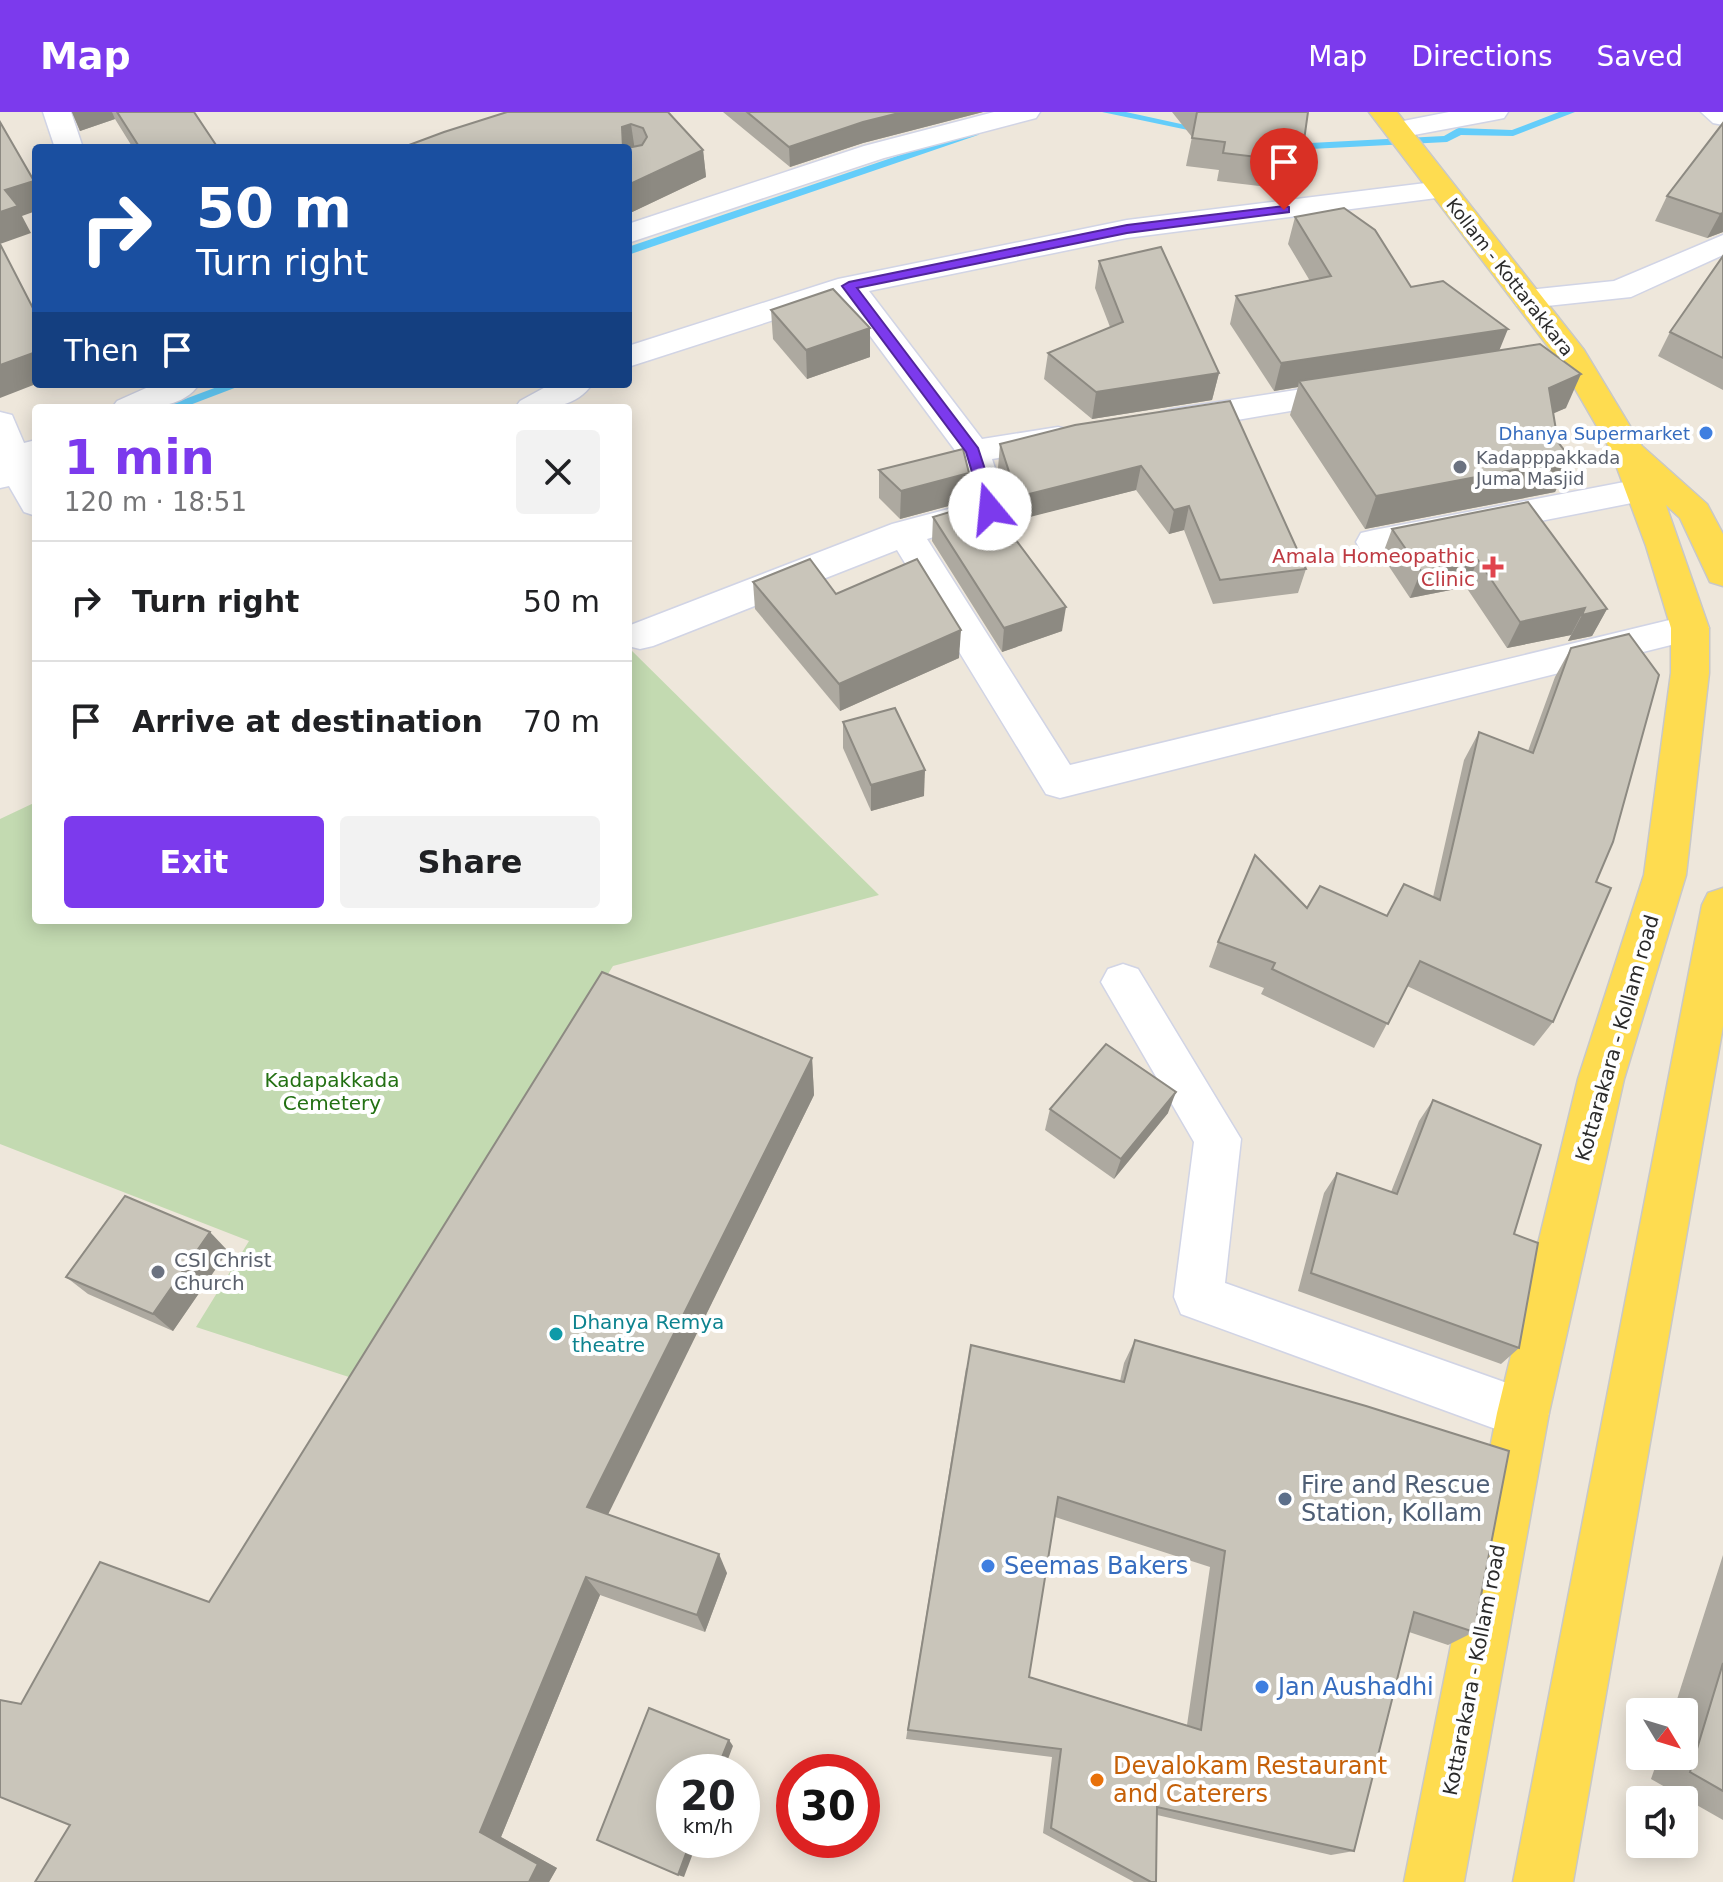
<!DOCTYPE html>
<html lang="en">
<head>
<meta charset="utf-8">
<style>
  :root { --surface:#fff; --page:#f2f2f2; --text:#202124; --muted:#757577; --line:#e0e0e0; --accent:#7c3aed }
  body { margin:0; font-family:"DejaVu Sans",sans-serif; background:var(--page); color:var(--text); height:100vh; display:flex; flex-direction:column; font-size:30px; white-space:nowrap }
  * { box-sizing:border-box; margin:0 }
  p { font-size:26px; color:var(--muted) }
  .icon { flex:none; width:44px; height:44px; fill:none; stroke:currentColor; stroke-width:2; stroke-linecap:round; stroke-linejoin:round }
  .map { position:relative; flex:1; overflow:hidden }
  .drawer { position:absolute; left:32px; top:292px; width:600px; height:520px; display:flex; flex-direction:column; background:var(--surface); border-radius:8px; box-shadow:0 4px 20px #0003 }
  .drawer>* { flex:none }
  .hud { position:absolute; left:32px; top:32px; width:600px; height:244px; border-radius:8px; box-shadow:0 4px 20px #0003; background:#1a4fa0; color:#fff; overflow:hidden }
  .needle { width:52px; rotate:128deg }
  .fabs { position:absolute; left:1626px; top:1586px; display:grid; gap:16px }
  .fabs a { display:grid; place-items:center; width:72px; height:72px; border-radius:8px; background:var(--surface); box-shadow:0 4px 20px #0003; font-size:40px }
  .speed { position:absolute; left:656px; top:1642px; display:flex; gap:16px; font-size:40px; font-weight:700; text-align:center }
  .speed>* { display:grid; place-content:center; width:104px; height:104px; border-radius:50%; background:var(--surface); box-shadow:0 4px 20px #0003; line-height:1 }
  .speed small { font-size:20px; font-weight:400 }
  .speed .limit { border:12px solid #d22; background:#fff; color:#111 }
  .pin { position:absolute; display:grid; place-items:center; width:68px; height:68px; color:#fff; margin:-82px -34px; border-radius:50% 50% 50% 0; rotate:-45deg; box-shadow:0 0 8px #0007 }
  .pin .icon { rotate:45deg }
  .me { position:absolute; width:88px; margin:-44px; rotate:343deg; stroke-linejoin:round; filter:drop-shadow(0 0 6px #0008) }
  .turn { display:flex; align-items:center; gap:28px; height:168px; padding:0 32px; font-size:36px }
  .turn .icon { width:104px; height:104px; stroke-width:2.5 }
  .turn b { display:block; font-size:56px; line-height:68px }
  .then { display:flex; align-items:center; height:76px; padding:0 32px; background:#0003; gap:16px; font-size:30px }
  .round { display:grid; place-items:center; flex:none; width:84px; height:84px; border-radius:8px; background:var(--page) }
  .headline { display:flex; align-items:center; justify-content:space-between; height:136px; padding:0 32px }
  h1 { font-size:48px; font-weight:800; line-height:60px; color:var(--accent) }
  .primary-button { display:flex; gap:16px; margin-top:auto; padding:16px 32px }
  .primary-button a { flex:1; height:92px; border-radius:8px; background:var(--accent); color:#fff; font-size:32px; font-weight:800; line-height:92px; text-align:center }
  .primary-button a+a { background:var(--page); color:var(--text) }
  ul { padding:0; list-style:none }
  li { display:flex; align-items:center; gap:24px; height:120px; padding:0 32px; border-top:2px solid var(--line) }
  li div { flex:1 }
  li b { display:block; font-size:30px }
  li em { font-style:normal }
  header { display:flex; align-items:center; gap:48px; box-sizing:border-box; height:112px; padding:0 40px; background:var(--accent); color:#fff }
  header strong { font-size:38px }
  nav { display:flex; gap:44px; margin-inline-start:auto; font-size:28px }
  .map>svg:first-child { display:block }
  .cemetery { fill:#c3dab1 }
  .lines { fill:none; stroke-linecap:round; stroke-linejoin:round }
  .stream { fill:#64cdfa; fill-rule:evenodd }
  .street-casing { stroke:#d1d4e5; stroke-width:3 }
  .primary-casing { stroke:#c8c8c8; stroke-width:3 }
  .street { fill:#fff; fill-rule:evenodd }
  .primary { fill:#fedc50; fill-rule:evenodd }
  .wall { fill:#ada9a0; fill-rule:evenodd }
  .shaded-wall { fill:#8d8a82 }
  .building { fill:#c9c5ba; stroke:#8d8a82; stroke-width:2; fill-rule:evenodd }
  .route { fill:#7c3aed; stroke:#51269a; stroke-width:2 }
  .shop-dot { fill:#3f7fe0; stroke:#fff; stroke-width:3 }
  .worship-dot { fill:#6b7280; stroke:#fff; stroke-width:3 }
  .health-dot { fill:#e0444e; stroke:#fff; stroke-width:3 }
  .culture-dot { fill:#0f9aa8; stroke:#fff; stroke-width:3 }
  .service-dot { fill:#5c6f8a; stroke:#fff; stroke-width:3 }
  .food-dot { fill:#e8710a; stroke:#fff; stroke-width:3 }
  .labels { text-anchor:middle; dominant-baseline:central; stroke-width:8; stroke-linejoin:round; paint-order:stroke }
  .far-street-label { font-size:18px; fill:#2b2b2b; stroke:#fff }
  .far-shop-label { font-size:18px; fill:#366cbe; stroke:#fff; text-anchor:end }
  .far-worship-label { font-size:18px; fill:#5b616d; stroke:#fff; text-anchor:start }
  .health-label { font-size:20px; fill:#be3a42; stroke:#fff; text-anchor:end }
  .street-label { font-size:20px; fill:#2b2b2b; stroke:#fff }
  .park-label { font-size:20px; fill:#237013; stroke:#fff }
  .worship-label { font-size:20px; fill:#5b616d; stroke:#fff; text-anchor:start }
  .culture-label { font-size:20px; fill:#0d838f; stroke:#fff; text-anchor:start }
  .near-service-label { font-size:24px; fill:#4e5e75; stroke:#fff; text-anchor:start }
  .near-shop-label { font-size:24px; fill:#366cbe; stroke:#fff; text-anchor:start }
  .near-food-label { font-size:24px; fill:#c56008; stroke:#fff; text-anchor:start }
</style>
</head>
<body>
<header>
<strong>Map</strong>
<nav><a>Map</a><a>Directions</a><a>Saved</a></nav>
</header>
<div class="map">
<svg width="1723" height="1770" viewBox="0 0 1723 1770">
  <rect width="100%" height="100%" fill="#eee7db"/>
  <polygon class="cemetery" points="628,535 879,783 613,854 355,1267 196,1215 249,1129 0,1032 0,707 36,690 36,808 628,808"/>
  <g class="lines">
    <g class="stream">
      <polygon points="1102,0 1126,0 1213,19 1207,22"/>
      <polygon points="1559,0 1575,0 1513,24 1461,23 1447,30 1291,38 1273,33 1279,30 1291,32 1444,24 1458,16 1512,18"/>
      <polygon points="974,18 980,21 978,23 628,143 628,135"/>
      <polygon points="225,272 245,272 182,296 161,296"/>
    </g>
    <g class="street-casing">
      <g id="street">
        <polygon points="43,0 71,0 83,36 55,36"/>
        <polygon points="994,0 1040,0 1036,6 884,46 628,131 628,112 864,34"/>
        <polygon points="1449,0 1508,0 1504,6 1494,8 1398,26 1388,24 1384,18 1388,12"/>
        <polygon points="1701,0 1723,0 1723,13 1713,11"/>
        <polygon points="1442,69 1452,72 1457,78 1452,84 1127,126 869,179 982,327 1058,315 1070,318 1075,326 1070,334 992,347 1008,397 1002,405 927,427 1070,653 1690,503 1703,507 1709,516 1703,525 1060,686 1046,682 897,438 653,534 640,537 628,534 628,514 892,412 971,391 957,341 842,186 628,255 628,234 838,167 1127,108"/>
        <polygon points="1723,123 1723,143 1631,185 1528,196 1517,194 1512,187 1517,180 1528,178 1614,169"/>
        <polygon points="1354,269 1366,272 1370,279 1366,286 1173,319 1161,316 1156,308 1161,300 1173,297"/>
        <path d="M155,272H199C182,299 140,296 112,296L117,289Z"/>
        <path d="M551,272H592C575,298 543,296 515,296L520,289Z"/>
        <polygon points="0,300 12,303 24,331 36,328 36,352 33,354 36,404 24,400 9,374 0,376"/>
        <polygon points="1640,367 1652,371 1657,379 1652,387 1374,442 1361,439 1356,430 1361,421 1374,418"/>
        <polygon points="1123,852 1138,857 1241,1027 1225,1171 1541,1283 1549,1301 1541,1319 1523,1327 1181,1202 1174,1185 1194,1030 1101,870 1108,857"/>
      </g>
    </g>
    <g class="primary-casing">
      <g id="primary">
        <polygon points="1369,0 1397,0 1584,238 1642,334 1707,392 1723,422 1723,474 1710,470 1680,406 1666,393 1709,516 1709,561 1686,763 1624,967 1549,1301 1464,1770 1404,1770 1497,1301 1578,967 1644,763 1671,561 1671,516 1646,434 1610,337 1559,249"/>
        <polygon points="1723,776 1723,914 1573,1770 1513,1770 1702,793 1708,781"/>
      </g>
    </g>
    <use href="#street" class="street"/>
    <use href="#primary" class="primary"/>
  </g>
  <g class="wall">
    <polygon points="72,0 194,0 218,36 133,36 115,7 80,19"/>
    <polygon points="507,0 668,0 703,38 706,65 628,102 628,36"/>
    <polygon points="723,0 983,0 863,31 790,55"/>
    <polygon points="1172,0 1308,0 1301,50 1294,78 1217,69 1219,58 1186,54 1192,25"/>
    <polygon points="1723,11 1723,120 1707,126 1655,109 1667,84"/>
    <polygon points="1295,105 1411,175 1499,238 1566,296 1553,301 1558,330 1571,347 1555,380 1365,417 1290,303 1298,275 1274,279 1230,212 1236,184 1310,169 1288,132"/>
    <polygon points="1723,144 1723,278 1658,244 1670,220"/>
    <polygon points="1099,149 1219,261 1212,288 1092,307 1044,267 1048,241 1110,215 1095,176"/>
    <polygon points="771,198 870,216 870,245 807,267 773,227"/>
    <polygon points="1075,313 1306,457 1298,481 1213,492 1184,418 1169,422 1136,378 1003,411 1062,519 1002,540 932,429 933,405 1007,383 998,356 1000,332"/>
    <polygon points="879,358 969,361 967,389 900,407 879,386"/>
    <polygon points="1392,417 1607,497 1592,524 1568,529 1571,523 1507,536 1466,475 1410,486 1382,444"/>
    <polygon points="753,470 836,482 959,546 840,599 755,497"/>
    <polygon points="1571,536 1596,770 1553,910 1534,934 1407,874 1374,936 1261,882 1264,876 1209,855 1218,830 1307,796 1387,804 1433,785 1464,648 1479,620 1528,639 1555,565"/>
    <polygon points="843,610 924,684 871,699 843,636"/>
    <polygon points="812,946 814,983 607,1403 727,1461 705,1520 600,1483 501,1725 557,1756 549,1770 35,1770 70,1713 21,1592 209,1490"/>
    <polygon points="1433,988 1514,1122 1519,1236 1501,1252 1298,1179 1324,1081 1337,1061 1391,1080 1419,1009"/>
    <polygon points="1050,997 1168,1001 1114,1067 1045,1018"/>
    <polygon points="228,1139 173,1219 88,1182 66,1165"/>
    <path d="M1135,1228L1474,1520L1448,1533L1409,1520L1354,1739L1331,1743L1157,1703L1156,1770H1134L1043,1721L1052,1645L906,1627L966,1256L1120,1269L1124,1251ZM1055,1405L1210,1455L1187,1613L1029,1565Z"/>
    <polygon points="1723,1443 1723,1708 1651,1667 1659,1644 1684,1644 1684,1600 1673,1600"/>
  </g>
  <g class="shaded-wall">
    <polygon points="72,0 112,0 115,7 80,19"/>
    <polygon points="903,0 983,0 863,31 790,55 789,35 863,10"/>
    <polygon points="631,12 635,39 628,36 623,36 622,15"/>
    <polygon points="703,38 706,65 628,102 628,73"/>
    <polygon points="34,69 36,72 36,99 22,104 31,121 0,132 0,100 5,78"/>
    <polygon points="1723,101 1723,120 1707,126 1720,102"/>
    <polygon points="870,216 870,245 807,267 806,238"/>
    <polygon points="1508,217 1497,244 1299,269 1298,275 1274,279 1281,251"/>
    <polygon points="36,240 36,272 0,286 0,253"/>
    <polygon points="1219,261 1212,288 1092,307 1096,280"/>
    <polygon points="1581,262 1566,296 1534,310 1549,276"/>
    <polygon points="1571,347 1555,380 1365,417 1376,384"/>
    <polygon points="1141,354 1136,378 987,416 989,392"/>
    <polygon points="969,361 967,389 900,407 901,379"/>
    <polygon points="1189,394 1184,418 1169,422 1174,398"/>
    <polygon points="1478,448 1466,475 1410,486 1421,459"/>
    <polygon points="1066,495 1062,519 1002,540 1004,516"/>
    <polygon points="1585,496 1571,523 1507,536 1520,510"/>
    <polygon points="1607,497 1592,524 1568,529 1582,503"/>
    <polygon points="961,518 959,546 840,599 839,572"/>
    <polygon points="925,658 924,684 871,699 871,673"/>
    <polygon points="812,946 814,983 601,1417 587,1395"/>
    <polygon points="1176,980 1168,1001 1114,1067 1121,1047"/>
    <polygon points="210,1120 228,1139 173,1219 153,1202"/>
    <polygon points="719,1442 727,1461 705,1520 697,1503"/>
    <polygon points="586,1465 600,1483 501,1725 557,1756 549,1770 529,1770 480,1720"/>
    <polygon points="729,1628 733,1634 723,1660 716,1660"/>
    <polygon points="691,1728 698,1728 684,1765 678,1763"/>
  </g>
  <g class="building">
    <polygon points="117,0 194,0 218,36 140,36"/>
    <polygon points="507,0 668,0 703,38 628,73 627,36 642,33 647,25 643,16 631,12 622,15 623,36 401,36 444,20"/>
    <polygon points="747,0 903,0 863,10 789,35"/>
    <polygon points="1197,0 1308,0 1301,50 1223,41 1225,30 1192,26"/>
    <polygon points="0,10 34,69 5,78 18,94 0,100"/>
    <polygon points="1723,11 1723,101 1720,102 1667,84"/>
    <polygon points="1344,96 1375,118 1411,175 1443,169 1508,217 1281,251 1236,184 1331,164 1295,105"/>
    <polygon points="0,132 36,202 36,240 0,253"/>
    <polygon points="1161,135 1219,261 1096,280 1048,241 1123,210 1099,149"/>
    <polygon points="1723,144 1723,246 1670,220"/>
    <polygon points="833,177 870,216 806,238 771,198"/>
    <polygon points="1540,232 1581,262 1549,276 1558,330 1571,347 1376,384 1299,269"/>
    <polygon points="1230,289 1306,457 1220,468 1189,394 1174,398 1141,354 989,392 1066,495 1004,516 933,405 1007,383 1013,372 1000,332 1075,313"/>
    <polygon points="963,337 969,361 901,379 879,358"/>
    <polygon points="1528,390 1607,497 1582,503 1585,496 1520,510 1478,448 1421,459 1392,417"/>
    <polygon points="810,447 836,482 917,447 961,518 839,572 753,470"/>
    <polygon points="1629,522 1659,563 1613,730 1596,770 1611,776 1553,910 1420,849 1388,912 1272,857 1275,851 1218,830 1255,743 1307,796 1320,774 1387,804 1404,772 1440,788 1479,620 1533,641 1571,536"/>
    <polygon points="895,596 925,658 871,673 843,610"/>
    <polygon points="602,860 812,946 587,1395 719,1442 697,1503 586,1465 480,1720 538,1752 529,1770 35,1770 70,1713 0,1685 0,1588 21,1592 100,1450 209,1490"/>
    <polygon points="1106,932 1176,980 1121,1047 1050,997"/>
    <polygon points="1433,988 1541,1033 1514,1122 1538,1131 1519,1236 1311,1161 1337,1061 1397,1082"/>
    <polygon points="125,1084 210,1120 153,1202 66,1165"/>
    <path d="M1135,1228L1366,1294L1509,1339L1474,1520L1414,1500L1354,1739L1157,1695L1156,1770H1151L1051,1716L1061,1637L908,1618L971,1233L1124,1270ZM1058,1385L1225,1439L1201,1618L1029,1565Z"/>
    <polygon points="1723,1551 1723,1679 1690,1660"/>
    <polygon points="649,1596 729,1628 716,1660 674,1660 674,1728 691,1728 678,1763 597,1728"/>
  </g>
  <polygon class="route" points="1284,94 1289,95 1289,100 1127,121 857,176 978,336 998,397 990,402 983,397 966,340 842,174 849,170 1127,113"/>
  <g class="shop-dot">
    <circle cx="1706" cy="321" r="8"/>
    <circle cx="988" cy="1454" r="8"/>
    <circle cx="1262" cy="1575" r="8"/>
  </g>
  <g class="worship-dot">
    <circle cx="1460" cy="355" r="8"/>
    <circle cx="158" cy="1160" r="8"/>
  </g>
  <path class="health-dot" d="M1489 443h8v8h8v8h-8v8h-8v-8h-8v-8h8z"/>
  <circle class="culture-dot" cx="556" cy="1222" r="8"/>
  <circle class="service-dot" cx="1285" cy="1387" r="8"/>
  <circle class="food-dot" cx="1097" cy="1668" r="8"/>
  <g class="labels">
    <g class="far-street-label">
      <text transform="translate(1510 165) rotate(52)">Kollam - Kottarakkara</text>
    </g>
    <g class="far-shop-label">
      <text x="1690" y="321">Dhanya Supermarket</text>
    </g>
    <g class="far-worship-label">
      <text x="1476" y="345">Kadapppakkada<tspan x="1476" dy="21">Juma Masjid</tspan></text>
    </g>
    <g class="health-label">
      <text x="1475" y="444">Amala Homeopathic<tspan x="1475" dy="23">Clinic</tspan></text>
    </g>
    <g class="street-label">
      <text transform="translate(1617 926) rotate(-74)">Kottarakara - Kollam road</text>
      <text transform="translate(1474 1558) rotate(-79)">Kottarakara - Kollam road</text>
    </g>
    <g class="park-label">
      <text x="332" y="968">Kadapakkada<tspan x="332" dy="23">Cemetery</tspan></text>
    </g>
    <g class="worship-label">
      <text x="174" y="1148">CSI Christ<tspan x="174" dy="23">Church</tspan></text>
    </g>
    <g class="culture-label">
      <text x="572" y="1210">Dhanya Remya<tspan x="572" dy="23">theatre</tspan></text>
    </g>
    <g class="near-service-label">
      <text x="1301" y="1373">Fire and Rescue<tspan x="1301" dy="28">Station, Kollam</tspan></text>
    </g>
    <g class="near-shop-label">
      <text x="1004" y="1454">Seemas Bakers</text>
      <text x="1278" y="1575">Jan Aushadhi</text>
    </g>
    <g class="near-food-label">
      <text x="1113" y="1654">Devalokam Restaurant<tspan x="1113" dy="28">and Caterers</tspan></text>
    </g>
  </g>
</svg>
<div class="fabs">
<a><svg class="needle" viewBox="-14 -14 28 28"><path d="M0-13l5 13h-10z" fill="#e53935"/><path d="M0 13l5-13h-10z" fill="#757577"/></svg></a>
<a><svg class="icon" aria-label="sound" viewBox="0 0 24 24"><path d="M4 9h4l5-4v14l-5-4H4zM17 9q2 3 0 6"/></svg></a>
</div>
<div class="speed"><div>20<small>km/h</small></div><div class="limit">30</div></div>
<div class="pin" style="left:1284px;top:98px;background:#d93025"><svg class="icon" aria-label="arrive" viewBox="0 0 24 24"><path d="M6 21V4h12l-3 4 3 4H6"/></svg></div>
<svg class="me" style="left:990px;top:397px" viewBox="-20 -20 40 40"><circle r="19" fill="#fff"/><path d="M0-13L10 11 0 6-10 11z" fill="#7c3aed"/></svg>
<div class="hud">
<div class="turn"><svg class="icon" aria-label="right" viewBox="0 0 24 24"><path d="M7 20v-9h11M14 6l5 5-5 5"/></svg><div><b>50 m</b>Turn right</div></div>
<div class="then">Then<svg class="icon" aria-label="arrive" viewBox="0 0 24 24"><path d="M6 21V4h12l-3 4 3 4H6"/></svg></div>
</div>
<section class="drawer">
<div class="headline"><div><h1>1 min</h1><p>120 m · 18:51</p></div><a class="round"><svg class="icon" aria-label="close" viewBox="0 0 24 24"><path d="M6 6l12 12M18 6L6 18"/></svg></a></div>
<ul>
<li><svg class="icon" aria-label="right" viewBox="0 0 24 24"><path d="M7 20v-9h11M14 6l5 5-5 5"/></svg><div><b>Turn right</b></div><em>50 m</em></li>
<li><svg class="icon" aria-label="arrive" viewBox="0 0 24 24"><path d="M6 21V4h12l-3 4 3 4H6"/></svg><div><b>Arrive at destination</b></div><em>70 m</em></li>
</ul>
<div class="primary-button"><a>Exit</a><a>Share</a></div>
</section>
</div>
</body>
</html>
